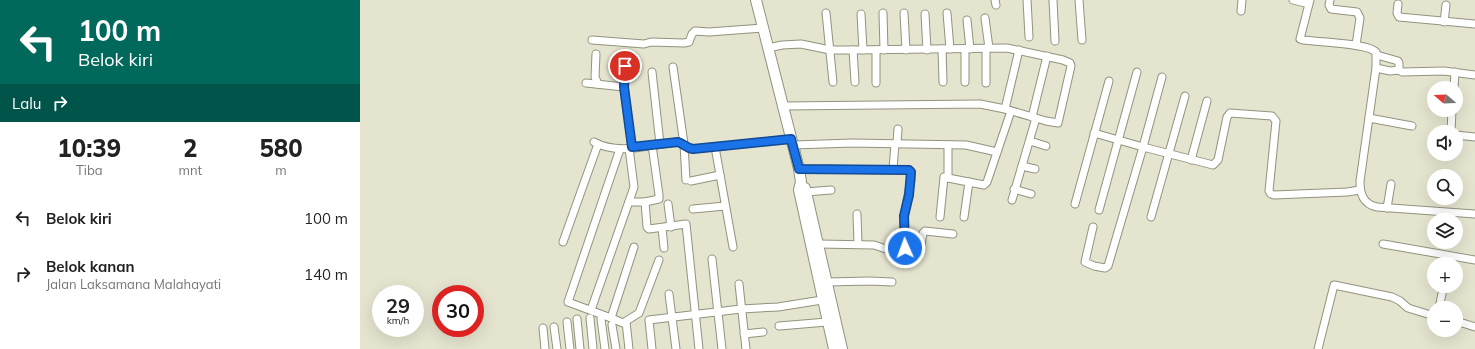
<!DOCTYPE html>
<html lang="id">
<head>
<meta charset="utf-8">
<style>
  :root { --surface:#fff; --page:#f6f6f6; --text:#222; --muted:#767676 }
  body { margin:0; font-family:Mulish,sans-serif; background:var(--page); color:var(--text); height:100vh; display:flex; flex-direction:column; font-size:15px; white-space:nowrap }
  * { box-sizing:border-box; margin:0 }
  p { font-size:13px; color:var(--muted) }
  .icon { flex:none; width:22px; height:22px; fill:none; stroke:currentColor; stroke-width:2; stroke-linecap:round; stroke-linejoin:round }
  .map { position:relative; flex:1; overflow:hidden }
  .panel { display:flex; flex-direction:column; background:var(--surface); width:360px }
  .panel>* { flex:none }
  .hud { background:#00695c; color:#fff; overflow:hidden }
  .needle { width:26px; rotate:289deg }
  .tools { position:absolute; left:1067px; top:81px; display:grid; gap:8px }
  .tools a { display:grid; place-items:center; width:36px; height:36px; border-radius:50%; background:var(--surface); box-shadow:0 4px 16px #0002; font-size:20px }
  .speed { position:absolute; left:12px; top:285px; display:flex; gap:8px; font-size:20px; font-weight:700; text-align:center }
  .speed>* { display:grid; place-content:center; width:52px; height:52px; border-radius:50%; background:var(--surface); box-shadow:0 4px 16px #0002; line-height:1 }
  .speed small { font-size:10px; font-weight:400 }
  .speed .limit { border:6px solid #d22; background:#fff; color:#111 }
  .pin { position:absolute; display:grid; place-items:center; width:34px; height:34px; color:#fff; margin:-17px; border:2px solid #fff; border-radius:50%; box-shadow:0 1px 4px #0007 }
  .me { position:absolute; width:44px; margin:-22px; rotate:358deg; stroke-linejoin:round; filter:drop-shadow(0 0 3px #0008) }
  .turn { display:flex; align-items:center; gap:14px; height:84px; padding:0 12px; font-size:18px }
  .turn .icon { width:52px; height:52px; stroke-width:2.5 }
  .turn b { display:block; font-size:28px; line-height:34px }
  .then { display:flex; align-items:center; height:38px; padding:0 12px; background:#0003; gap:8px; font-size:15px }
  .eta { display:flex; justify-content:space-evenly; align-items:center; height:68px; text-align:center }
  .eta b { font-size:24px; font-weight:800; line-height:28px }
  ul { padding:0; list-style:none }
  li { display:flex; align-items:center; gap:12px; height:56px; padding:0 12px }
  li div { flex:1 }
  li b { display:block; font-size:15px }
  li em { font-style:normal }
  main { display:flex; flex:1; min-height:0 }
  .map>svg:first-child { display:block }
  .lines { fill:none; stroke-linecap:round; stroke-linejoin:round }
  .minor-casing { stroke:#92937f; stroke-width:9 }
  .highway-casing { stroke:#92937f; stroke-width:12 }
  .minor { stroke:#fff; stroke-width:7 }
  .highway { stroke:#fff; stroke-width:10 }
  .route-casing { stroke:#114b97; stroke-width:10 }
  .route { stroke:#1a73e8; stroke-width:7 }
</style>
</head>
<body>
<main>
<section class="panel">
<div class="hud">
<div class="turn"><svg class="icon" aria-label="left" viewBox="0 0 24 24"><path d="M17 20v-9H6M10 6l-5 5 5 5"/></svg><div><b>100 m</b>Belok kiri</div></div>
<div class="then">Lalu<svg class="icon" aria-label="right" viewBox="0 0 24 24"><path d="M7 20v-9h11M14 6l5 5-5 5"/></svg></div>
</div>
<div class="eta">
<div><b>10:39</b><p>Tiba</p></div>
<div><b>2</b><p>mnt</p></div>
<div><b>580</b><p>m</p></div>
</div>
<ul>
<li><svg class="icon" aria-label="left" viewBox="0 0 24 24"><path d="M17 20v-9H6M10 6l-5 5 5 5"/></svg><div><b>Belok kiri</b></div><em>100 m</em></li>
<li><svg class="icon" aria-label="right" viewBox="0 0 24 24"><path d="M7 20v-9h11M14 6l5 5-5 5"/></svg><div><b>Belok kanan</b><p>Jalan Laksamana Malahayati</p></div><em>140 m</em></li>
</ul>
</section>
<div class="map">
<svg width="1115" height="349" viewBox="0 0 1115 349">
  <rect width="100%" height="100%" fill="#e4e4cf"/>
  <g class="lines">
    <g class="minor-casing">
      <g id="minor">
        <polyline points="635,0 636,5"/>
        <polyline points="667,0 669,37"/>
        <polyline points="693,0 695,41"/>
        <polyline points="719,0 722,40"/>
        <polyline points="933,0 945,3"/>
        <path d="M950,0L940,39L943,40C958,42 1007,43 1016,52V68L1000,181C1000,194 1003,204 1017,207L1115,214"/>
        <polyline points="970,0 969,5 971,9 997,12 1000,18 996,45"/>
        <polyline points="1038,4 1037,13 1039,17 1115,24"/>
        <polyline points="881,11 882,0"/>
        <polyline points="466,13 473,82"/>
        <polyline points="523,13 524,50"/>
        <polyline points="544,13 546,50"/>
        <polyline points="587,13 590,49"/>
        <polyline points="501,14 503,50"/>
        <polyline points="565,14 567,50"/>
        <polyline points="625,18 629,48"/>
        <polyline points="607,20 610,49"/>
        <polyline points="1084,22 1086,5"/>
        <polyline points="232,40 284,44 291,42 324,43 329,42 332,34 335,31 349,32 403,28"/>
        <polyline points="408,48 422,45 441,44 470,50 493,50 647,48 703,60 710,63 711,66 698,123 686,121 645,109 620,104 423,106"/>
        <polyline points="582,49 583,82"/>
        <polyline points="493,50 495,82"/>
        <polyline points="516,50 516,83"/>
        <polyline points="236,54 235,77 238,84"/>
        <polyline points="1017,55 1038,61 1039,63 1039,70 1042,72 1084,71 1115,75"/>
        <polyline points="265,66 264,87 272,147"/>
        <polyline points="313,67 324,144 326,180"/>
        <polyline points="1016,68 1030,71 1039,70"/>
        <polyline points="292,72 300,144"/>
        <polyline points="802,77 783,147 853,165 858,160 867,117 870,113 912,116 916,121 909,191 911,194 914,195 987,192 1000,190"/>
        <polyline points="605,82 605,49"/>
        <polyline points="226,83 264,87"/>
        <polyline points="626,83 626,48"/>
        <polyline points="1094,88 1095,72"/>
        <polyline points="645,109 659,50"/>
        <polyline points="672,117 687,56"/>
        <polyline points="1009,118 1052,126"/>
        <polyline points="1091,132 1092,110"/>
        <polyline points="1096,135 1115,137"/>
        <polyline points="670,141 686,146"/>
        <path d="M234,142C259,156 291,144 318,142C324,144 326,148 333,149L431,139"/>
        <polyline points="537,143 538,129"/>
        <polyline points="433,145 492,143 606,145 637,152"/>
        <polyline points="588,145 588,178 624,185 627,182 651,111"/>
        <polyline points="355,147 373,247"/>
        <polyline points="260,149 208,302 251,318 274,247"/>
        <polyline points="831,160 847,101"/>
        <polyline points="662,166 675,169"/>
        <polyline points="439,169 549,170 551,172 551,181 544,216 545,247"/>
        <polyline points="533,169 535,144"/>
        <polyline points="331,181 360,175"/>
        <polyline points="654,189 671,194"/>
        <polyline points="446,192 471,190"/>
        <polyline points="652,200 676,118"/>
        <polyline points="269,202 285,202 299,199 299,195 292,145"/>
        <polyline points="285,202 287,227 289,229 326,224 339,349"/>
        <polyline points="308,204 311,227"/>
        <polyline points="715,204 749,81"/>
        <polyline points="1027,208 1031,184"/>
        <polyline points="333,209 365,206"/>
        <polyline points="739,210 777,72"/>
        <polyline points="497,214 498,244"/>
        <polyline points="580,217 584,177 588,178"/>
        <polyline points="604,217 609,182"/>
        <polyline points="791,217 825,96"/>
        <polyline points="733,227 725,262 734,266 745,268 748,266 783,147 734,133"/>
        <polyline points="302,228 304,248"/>
        <polyline points="203,242 238,144"/>
        <polyline points="459,244 514,245 526,249 554,247 561,245 563,233 565,231 593,234"/>
        <polyline points="1023,244 1115,260"/>
        <polyline points="352,259 362,349"/>
        <polyline points="467,282 510,281 532,282"/>
        <polyline points="379,284 386,349"/>
        <polyline points="309,294 316,349"/>
        <polyline points="1079,308 1083,289"/>
        <polyline points="231,310 274,187 269,148"/>
        <polyline points="230,318 233,349"/>
        <polyline points="251,318 263,323 279,313 299,260"/>
        <polyline points="217,319 220,349"/>
        <polyline points="241,319 245,349"/>
        <polyline points="1096,321 1115,327"/>
        <polyline points="207,322 210,349"/>
        <polyline points="266,322 269,349"/>
        <polyline points="252,325 256,349"/>
        <polyline points="419,326 467,322"/>
        <polyline points="194,327 197,349"/>
        <polyline points="183,328 185,349"/>
        <polyline points="384,334 403,332"/>
        <polyline points="292,349 289,320 381,309 418,307 462,300"/>
        <polyline points="958,349 974,285 1032,297 1040,301 1048,308 1074,316"/>
      </g>
    </g>
    <g class="highway-casing">
      <g id="highway">
        <polyline points="396,0 439,169 441,182 439,190 474,349"/>
        <polyline points="445,188 482,349"/>
      </g>
    </g>
    <use href="#minor" class="minor"/>
    <use href="#highway" class="highway"/>
  </g>
  <g class="lines">
    <g class="route-casing">
      <path id="route" d="M265,66L264,87L272,147L318,142C324,144 326,148 333,149L431,139L439,169L549,170L551,172L549,195L544,216L545,248"/>
    </g>
    <use href="#route" class="route"/>
  </g>
</svg>
<div class="tools">
<a><svg class="needle" viewBox="-14 -14 28 28"><path d="M0-13l5 13h-10z" fill="#e53935"/><path d="M0 13l5-13h-10z" fill="#767676"/></svg></a>
<a><svg class="icon" aria-label="sound" viewBox="0 0 24 24"><path d="M4 9h4l5-4v14l-5-4H4zM17 9q2 3 0 6"/></svg></a>
<a><svg class="icon" aria-label="search" viewBox="0 0 24 24"><circle cx="10" cy="10" r="6"/><path d="M15 15l6 6"/></svg></a>
<a><svg class="icon" aria-label="layers" viewBox="0 0 24 24"><path d="M12 4l9 5-9 5-9-5zM3 14l9 5 9-5"/></svg></a>
<a>+</a>
<a>−</a>
</div>
<div class="speed"><div>29<small>km/h</small></div><div class="limit">30</div></div>
<div class="pin" style="left:265px;top:66px;background:#d93025"><svg class="icon" aria-label="arrive" viewBox="0 0 24 24"><path d="M6 21V4h12l-3 4 3 4H6"/></svg></div>
<svg class="me" style="left:545px;top:248px" viewBox="-20 -20 40 40"><circle r="17" fill="#1a73e8" stroke="#fff" stroke-width="3"/><path d="M0-11L8 9 0 5-8 9z" fill="#fff"/></svg>
</div>
</main>
</body>
</html>
